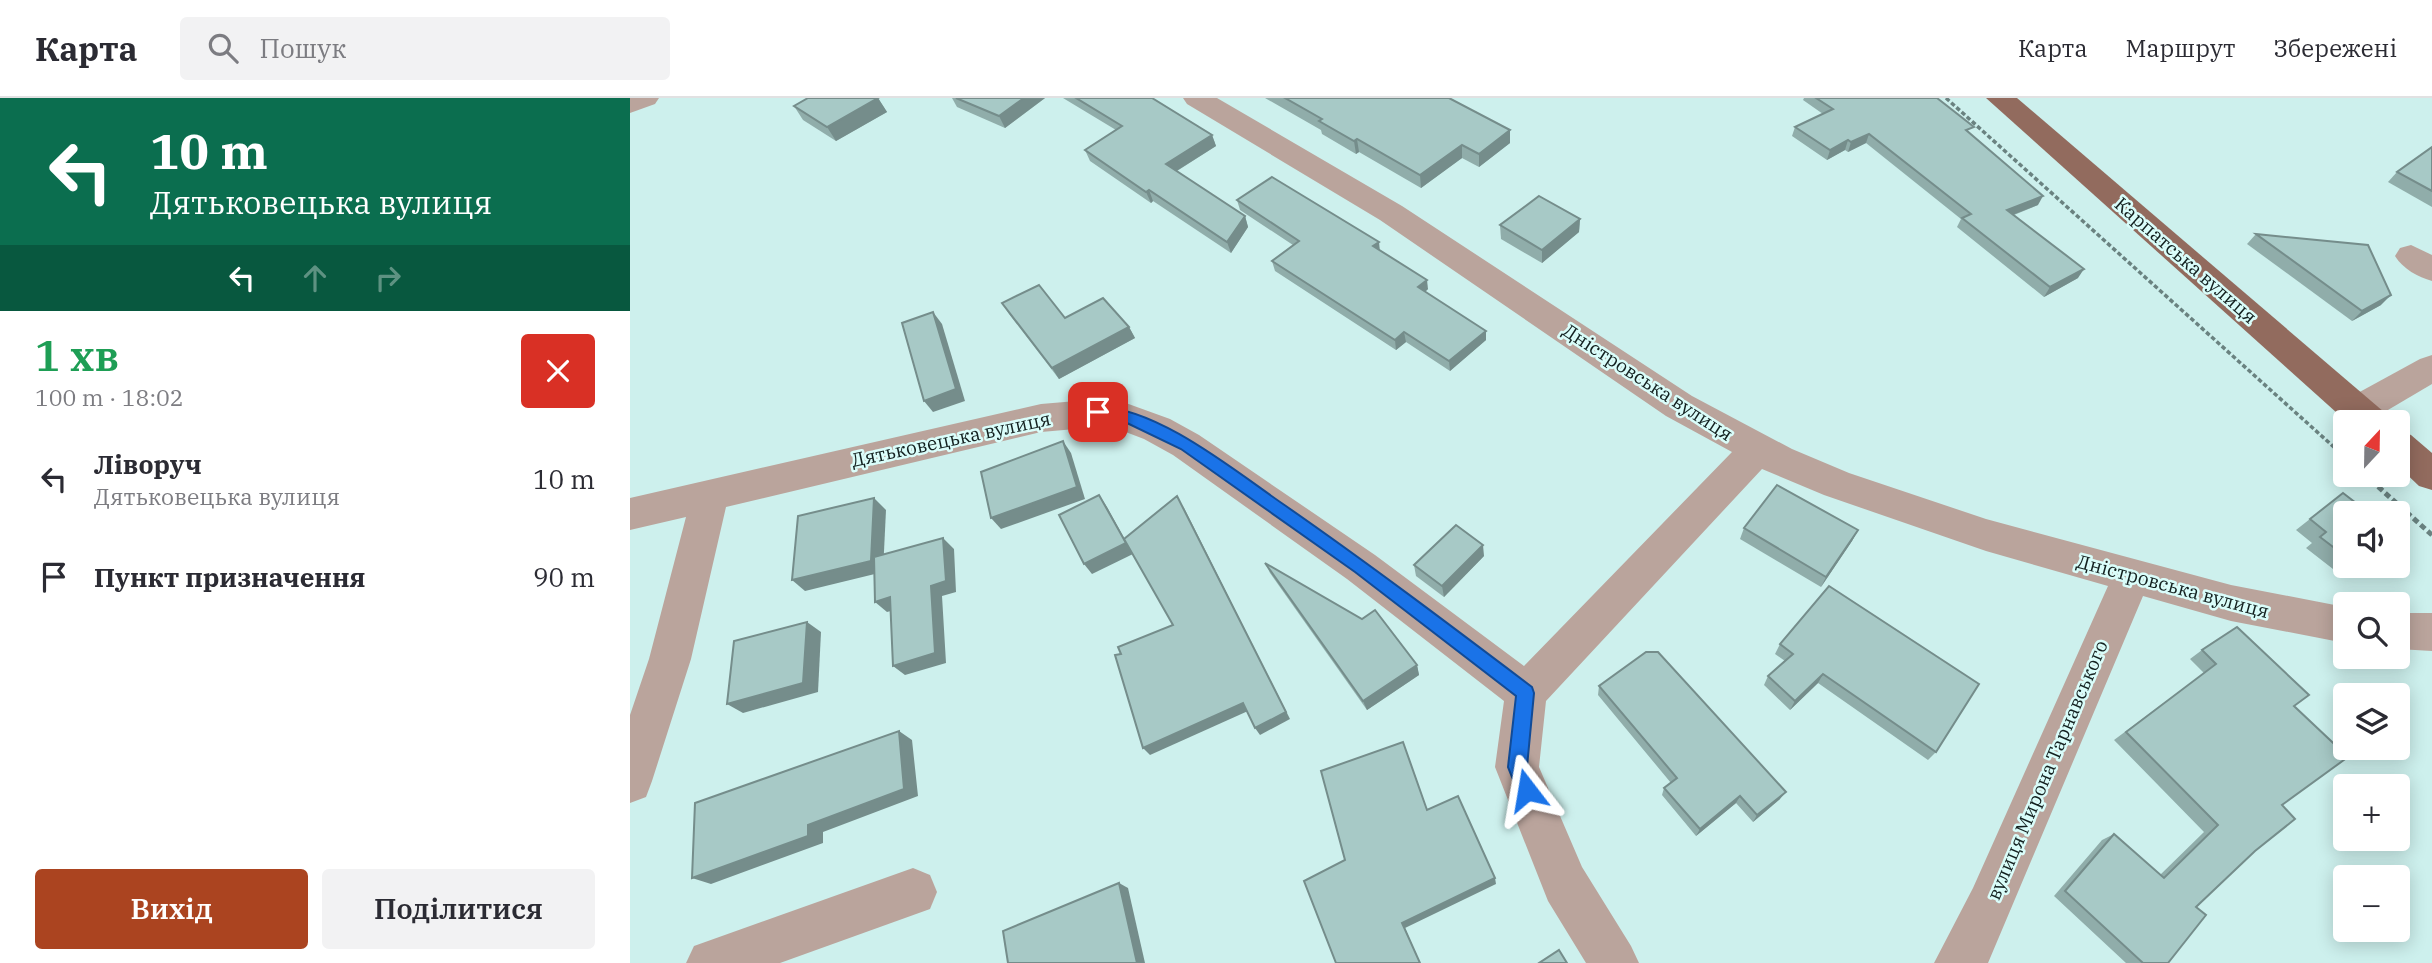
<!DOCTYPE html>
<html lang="uk">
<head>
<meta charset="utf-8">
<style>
  :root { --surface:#fff; --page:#f2f2f3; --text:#2b2b33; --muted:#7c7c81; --line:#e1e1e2; --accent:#ab4420 }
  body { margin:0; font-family:"IBM Plex Serif",serif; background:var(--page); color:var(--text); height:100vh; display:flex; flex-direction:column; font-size:26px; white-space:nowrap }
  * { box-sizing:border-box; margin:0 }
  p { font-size:23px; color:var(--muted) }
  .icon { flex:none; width:38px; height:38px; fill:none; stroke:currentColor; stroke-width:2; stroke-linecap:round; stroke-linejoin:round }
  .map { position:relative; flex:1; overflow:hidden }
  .side { display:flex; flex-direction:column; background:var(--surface); width:630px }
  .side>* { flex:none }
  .top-card { background:#0b6e4f; color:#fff; overflow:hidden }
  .needle { width:46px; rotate:22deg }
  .buttons { position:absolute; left:1703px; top:312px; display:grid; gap:14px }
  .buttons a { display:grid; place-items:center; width:77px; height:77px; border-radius:7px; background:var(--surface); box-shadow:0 4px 18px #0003; font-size:35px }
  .pin { position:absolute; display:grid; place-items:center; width:60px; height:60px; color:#fff; margin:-30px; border-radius:14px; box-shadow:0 4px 10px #0006 }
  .me { position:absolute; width:77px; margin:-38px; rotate:346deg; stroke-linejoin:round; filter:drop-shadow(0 0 5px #0008) }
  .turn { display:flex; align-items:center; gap:24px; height:147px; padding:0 35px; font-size:32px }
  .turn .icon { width:91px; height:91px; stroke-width:2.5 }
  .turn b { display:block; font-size:49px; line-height:60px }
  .lanes { display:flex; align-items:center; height:66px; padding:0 35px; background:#0003; justify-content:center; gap:35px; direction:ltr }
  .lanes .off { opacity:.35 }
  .round { display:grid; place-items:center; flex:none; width:74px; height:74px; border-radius:7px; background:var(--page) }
  .overview { display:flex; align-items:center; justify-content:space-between; height:119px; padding:0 35px }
  h1 { font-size:42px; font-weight:600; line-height:52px; color:#1e9e55 }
  .action { display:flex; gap:14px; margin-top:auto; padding:14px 35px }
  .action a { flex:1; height:80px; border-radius:7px; background:var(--accent); color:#fff; font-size:28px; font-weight:600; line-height:80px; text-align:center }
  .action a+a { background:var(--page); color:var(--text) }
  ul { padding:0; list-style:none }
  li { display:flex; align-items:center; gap:21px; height:98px; padding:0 35px }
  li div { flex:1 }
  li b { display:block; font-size:26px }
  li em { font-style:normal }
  header { display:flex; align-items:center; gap:42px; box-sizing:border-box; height:98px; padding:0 35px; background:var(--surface); border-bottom:2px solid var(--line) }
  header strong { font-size:33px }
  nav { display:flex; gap:38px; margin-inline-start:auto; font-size:24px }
  .search { width:490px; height:63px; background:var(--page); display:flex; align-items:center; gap:18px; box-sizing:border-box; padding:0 24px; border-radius:7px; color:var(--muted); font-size:26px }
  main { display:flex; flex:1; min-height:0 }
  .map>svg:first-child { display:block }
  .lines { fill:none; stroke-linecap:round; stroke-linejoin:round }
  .path-far1 { stroke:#6a8280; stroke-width:3.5; stroke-dasharray:4.5 2.5; stroke-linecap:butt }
  .path { stroke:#6a8280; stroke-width:5; stroke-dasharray:6 3.5; stroke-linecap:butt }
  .street { fill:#baa49c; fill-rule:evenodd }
  .primary { fill:#926b5e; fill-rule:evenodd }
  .wall { fill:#90adaa }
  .shaded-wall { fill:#758d8b }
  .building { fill:#a7c9c6; stroke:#758d8b; stroke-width:2 }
  .route { fill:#1a73e8; stroke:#114b97; stroke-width:2 }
  .labels { text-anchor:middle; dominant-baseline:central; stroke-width:5; stroke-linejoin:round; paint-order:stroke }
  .street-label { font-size:19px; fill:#13201f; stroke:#dafdfa }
</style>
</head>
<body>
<header>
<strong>Карта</strong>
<div class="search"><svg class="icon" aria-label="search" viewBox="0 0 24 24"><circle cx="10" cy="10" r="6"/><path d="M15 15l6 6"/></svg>Пошук</div>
<nav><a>Карта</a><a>Маршрут</a><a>Збережені</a></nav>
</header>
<main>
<section class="side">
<div class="top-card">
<div class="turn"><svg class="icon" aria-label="left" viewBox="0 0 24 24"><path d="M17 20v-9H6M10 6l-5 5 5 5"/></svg><div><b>10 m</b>Дятьковецька вулиця</div></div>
<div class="lanes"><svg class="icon" aria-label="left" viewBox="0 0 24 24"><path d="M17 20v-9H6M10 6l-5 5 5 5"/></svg><svg class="icon off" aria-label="ahead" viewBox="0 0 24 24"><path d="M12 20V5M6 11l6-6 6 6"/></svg><svg class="icon off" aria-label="right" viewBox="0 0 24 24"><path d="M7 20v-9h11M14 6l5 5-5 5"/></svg></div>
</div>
<div class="overview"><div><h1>1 хв</h1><p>100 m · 18:02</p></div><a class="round" style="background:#d93025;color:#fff"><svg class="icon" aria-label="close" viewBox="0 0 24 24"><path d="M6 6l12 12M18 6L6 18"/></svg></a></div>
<ul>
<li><svg class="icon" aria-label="left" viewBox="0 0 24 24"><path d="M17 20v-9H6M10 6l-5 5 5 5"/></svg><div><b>Ліворуч</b><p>Дятьковецька вулиця</p></div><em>10 m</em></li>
<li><svg class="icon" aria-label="arrive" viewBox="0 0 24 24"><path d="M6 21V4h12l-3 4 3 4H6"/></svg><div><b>Пункт призначення</b></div><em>90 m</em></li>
</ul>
<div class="action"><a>Вихід</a><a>Поділитися</a></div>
</section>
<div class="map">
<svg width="1802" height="865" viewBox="0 0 1802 865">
  <rect width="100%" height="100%" fill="#cdf0ed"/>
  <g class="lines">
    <polyline class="path-far1" points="1316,0 1715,359"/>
    <polyline class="path" points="1734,376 1802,437"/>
    <g class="street">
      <polygon points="0,0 29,0 25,6 0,15"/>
      <polygon points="553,0 587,0 772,108 1062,298 1162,351 1219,375 1356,421 1601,487 1715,509 1715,545 1601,523 1513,498 1358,865 1304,865 1343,790 1478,488 1356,453 1194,397 1132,371 916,603 909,669 952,769 1001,848 1009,865 956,865 918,803 865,669 874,603 717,481 543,357 514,341 480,328 411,334 96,409 61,561 22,683 16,699 0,705 0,617 19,561 56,419 0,432 0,400 411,306 482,300 540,321 569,337 745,457 894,568 1102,354 1036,318 750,122 557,6"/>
      <path d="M1781,147L1802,157V183C1788,179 1773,171 1765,158L1770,150Z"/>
      <polygon points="1802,257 1802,286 1741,322 1715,322 1710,312 1715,302 1790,261"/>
      <polygon points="1768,515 1802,515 1802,553 1768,551"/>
      <polygon points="283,770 300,777 307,794 300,811 150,865 56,865 64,848"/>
    </g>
    <g class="primary">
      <polygon points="1356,0 1387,0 1754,314 1759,324 1717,324"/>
      <polygon points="1768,332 1781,337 1802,355 1802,392 1789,388 1768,368"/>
    </g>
  </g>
  <g class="wall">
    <polygon points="248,0 257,14 206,43 173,22 164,8"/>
    <polygon points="322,0 415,0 375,30 327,9"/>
    <polygon points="433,0 522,0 582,37 586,48 547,73 615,118 618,129 601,155 523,103 521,105 460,63 455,52 486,32"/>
    <polygon points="635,0 819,0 880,32 880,45 849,69 832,60 791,90 729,54 726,56 692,36 691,32"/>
    <polygon points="1174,0 1307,0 1408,107 1384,117 1448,180 1414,199 1327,129 1331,121 1236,45 1218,54 1215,52 1197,62 1162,38 1165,29 1193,16 1173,2"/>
    <polygon points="1802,49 1802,109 1758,84 1767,74"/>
    <polygon points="607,102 750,152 798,191 795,194 856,242 820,273 776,244 766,252 645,173 642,163 663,147 610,112"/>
    <polygon points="950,121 949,134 912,165 871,141 870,127"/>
    <polygon points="1626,136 1751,207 1722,223 1617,146"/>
    <polygon points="372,205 435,220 499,229 505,240 429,281 379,216"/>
    <polygon points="1713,395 1715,415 1715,463 1703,471 1676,450 1682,445 1666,432"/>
    <polygon points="1114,430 1228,432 1222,443 1191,489 1110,441"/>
    <polygon points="854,458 814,499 786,478 784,467"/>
    <polygon points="635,465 787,567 789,577 737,612 640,475"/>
    <polygon points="1150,546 1306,654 1298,662 1188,585 1160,612 1134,587 1138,578 1155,563 1145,556"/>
    <polygon points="1572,552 1664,608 1652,707 1625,753 1566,809 1538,865 1496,865 1424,798 1472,742 1484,736 1530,777 1574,734 1484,642 1574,575 1560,561"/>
    <polygon points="969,588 1150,701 1123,724 1106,705 1066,738 1032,697 1034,690 1041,685 968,597"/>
  </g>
  <g class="shaded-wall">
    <polygon points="248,0 257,14 206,43 197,29"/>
    <polygon points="394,0 415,0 375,30 369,18"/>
    <polygon points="880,32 880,45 849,69 849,56"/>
    <polygon points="1239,36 1236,45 1218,54 1221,44"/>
    <polygon points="582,37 586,48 540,77 536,66"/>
    <polygon points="727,41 729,54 726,56 724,43"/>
    <polygon points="1218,42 1215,52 1197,62 1200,52"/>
    <polygon points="832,47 832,60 791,90 790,77"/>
    <polygon points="519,92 523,103 521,105 516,94"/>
    <polygon points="1413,98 1408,107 1372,121 1377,112"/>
    <polygon points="615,118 618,129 601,155 597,144"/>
    <polygon points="950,121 949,134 912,165 912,152"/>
    <polygon points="749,144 750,154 743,148"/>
    <polygon points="1454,171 1448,180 1414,199 1420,189"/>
    <polygon points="797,182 798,191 789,199 788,189"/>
    <polygon points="1761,197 1751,207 1722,223 1732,213"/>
    <polygon points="303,214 312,226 335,303 303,314 294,303"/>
    <polygon points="499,229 505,240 429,281 422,270"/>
    <polygon points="856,233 856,242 820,273 819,263"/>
    <polygon points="774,234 776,244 766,252 765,242"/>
    <polygon points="433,343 441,355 455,401 371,431 361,420"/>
    <polygon points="469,397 477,409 503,456 462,476 454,466"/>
    <polygon points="244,400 256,412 253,474 175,493 162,482"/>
    <polygon points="553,408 660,621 630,637 625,630"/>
    <polygon points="1228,432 1222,443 1191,489 1196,479"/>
    <polygon points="313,440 324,451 326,494 312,498 316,565 275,577 263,568 301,488"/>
    <polygon points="853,447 854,458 814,499 812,488"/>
    <polygon points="260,499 272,510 257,514 245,504"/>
    <polygon points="177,524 191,534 188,594 113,615 97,606"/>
    <polygon points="787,567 789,577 737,612 733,603"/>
    <polygon points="1193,576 1188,585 1160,612 1165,603"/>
    <polygon points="613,605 618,613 520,657 513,650"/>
    <polygon points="269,633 282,642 288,698 193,734 193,745 81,786 62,780 178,727"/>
    <polygon points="1156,694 1150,701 1123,724 1127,717"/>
    <polygon points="1110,698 1106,705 1066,738 1070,731"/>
    <polygon points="865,780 866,786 775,830 790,865 772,825"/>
    <polygon points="489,785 498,790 515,865 507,865"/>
  </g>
  <g class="building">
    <polygon points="178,0 248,0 197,29 164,8"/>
    <polygon points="326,0 394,0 369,18"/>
    <polygon points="446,0 522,0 582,37 536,66 615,118 597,144 519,92 516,94 455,52 492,28"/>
    <polygon points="655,0 819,0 880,32 849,56 832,47 790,77 727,41 724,43 689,23 692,21"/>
    <polygon points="1186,0 1307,0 1344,29 1336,32 1413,98 1377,112 1454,171 1420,189 1332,120 1341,116 1239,36 1221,44 1218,42 1200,52 1165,29 1203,11"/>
    <polygon points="1802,49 1802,93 1767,74"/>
    <polygon points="642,79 749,144 743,148 797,182 788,189 856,233 819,263 774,234 765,242 642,163 669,143 607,102"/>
    <polygon points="909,98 950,121 912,152 870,127"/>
    <polygon points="1626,136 1738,147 1761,197 1732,213"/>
    <polygon points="409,187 435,220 473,200 499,229 422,270 372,205"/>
    <polygon points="303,214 326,291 294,303 272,225"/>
    <polygon points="433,343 447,389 361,420 351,374"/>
    <polygon points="1147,387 1228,432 1196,479 1114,430"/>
    <polygon points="1713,395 1739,415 1715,415 1715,458 1690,439 1696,434 1680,421"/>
    <polygon points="469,397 496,445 454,466 429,417"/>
    <polygon points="547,398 656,614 625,630 613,605 513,650 485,557 491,556 488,549 543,527 494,441"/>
    <polygon points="244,400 241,463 162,482 168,418"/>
    <polygon points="826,427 853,447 812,488 784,467"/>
    <polygon points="313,440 316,483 301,488 305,555 263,568 260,499 245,504 244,459"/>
    <polygon points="635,465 732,521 745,512 787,567 733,603"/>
    <polygon points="1199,488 1349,586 1306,654 1193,576 1165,603 1138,578 1163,556 1150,546"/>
    <polygon points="177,524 173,585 97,606 104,543"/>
    <polygon points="1607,529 1679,597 1664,608 1718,659 1652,707 1665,721 1625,753 1566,809 1576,817 1538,865 1513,865 1435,793 1484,736 1534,780 1588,727 1496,634 1586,566 1572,552"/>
    <polygon points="1016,554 1028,554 1156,694 1127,717 1110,698 1070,731 1034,690 1047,680 969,588"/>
    <polygon points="269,633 274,691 178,727 178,738 62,780 65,705"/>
    <polygon points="773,644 797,712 828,698 865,780 772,825 790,865 706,865 674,783 715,762 691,673"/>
    <polygon points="489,785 507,865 378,865 373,833"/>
    <polygon points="929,852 937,865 909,865"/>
  </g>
  <path class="route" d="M468,309C527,309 605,373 653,406C738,465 820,527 902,589L904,595L897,669L906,692L904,699L897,701L890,699L878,669L886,598L725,474L551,351L497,325L463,319L460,314Z"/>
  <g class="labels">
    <g class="street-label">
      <text transform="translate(1556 162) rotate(41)">Карпатська вулиця</text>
      <text transform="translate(1018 284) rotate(33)">Дністровська вулиця</text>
      <text transform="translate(321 341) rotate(-12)">Дятьковецька вулиця</text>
      <text transform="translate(1543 488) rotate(15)">Дністровська вулиця</text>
      <text transform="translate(1417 672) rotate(-67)">вулиця Мирона Тарнавського</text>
    </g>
  </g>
</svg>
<div class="buttons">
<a><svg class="needle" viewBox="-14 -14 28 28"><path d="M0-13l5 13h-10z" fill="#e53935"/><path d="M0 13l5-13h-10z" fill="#7c7c81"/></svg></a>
<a><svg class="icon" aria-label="sound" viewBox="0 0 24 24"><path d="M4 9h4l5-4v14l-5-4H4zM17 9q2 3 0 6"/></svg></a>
<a><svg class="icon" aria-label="search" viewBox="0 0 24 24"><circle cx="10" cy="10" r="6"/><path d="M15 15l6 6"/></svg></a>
<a><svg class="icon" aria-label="layers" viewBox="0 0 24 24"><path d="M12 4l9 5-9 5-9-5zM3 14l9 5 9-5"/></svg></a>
<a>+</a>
<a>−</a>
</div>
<div class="pin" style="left:468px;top:314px;background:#d93025"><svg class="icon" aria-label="arrive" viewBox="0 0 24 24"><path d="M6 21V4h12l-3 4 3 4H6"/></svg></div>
<svg class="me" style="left:897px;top:692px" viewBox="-20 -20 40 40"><path d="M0-17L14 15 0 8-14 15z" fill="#1a73e8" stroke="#fff" stroke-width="4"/></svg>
</div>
</main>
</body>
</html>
